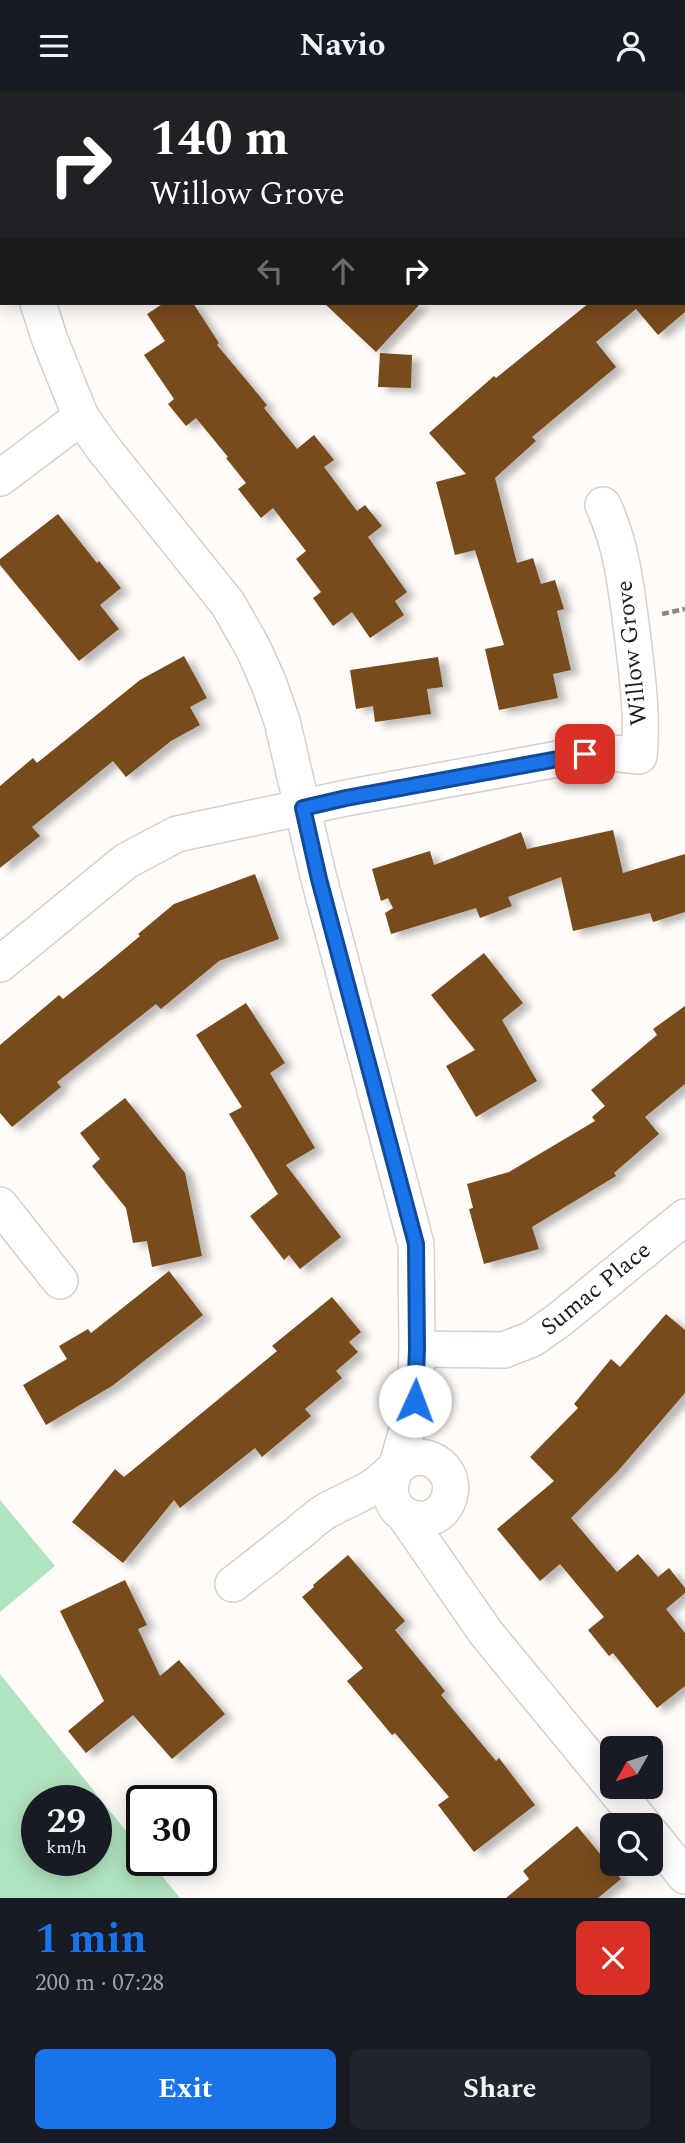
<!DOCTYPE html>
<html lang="en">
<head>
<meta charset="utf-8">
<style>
  :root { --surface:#171b24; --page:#20242c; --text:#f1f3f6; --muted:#9ea1a6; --accent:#1a73e8 }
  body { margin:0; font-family:Spectral,serif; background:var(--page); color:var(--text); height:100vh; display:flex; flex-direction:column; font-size:26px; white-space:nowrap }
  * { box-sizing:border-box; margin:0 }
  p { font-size:23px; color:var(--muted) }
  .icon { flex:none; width:38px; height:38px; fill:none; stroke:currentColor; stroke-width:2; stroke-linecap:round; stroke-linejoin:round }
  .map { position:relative; height:1807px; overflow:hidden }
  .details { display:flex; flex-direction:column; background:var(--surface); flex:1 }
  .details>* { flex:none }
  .top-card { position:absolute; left:0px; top:0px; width:686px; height:214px; box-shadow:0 4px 18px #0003; background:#202124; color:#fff; overflow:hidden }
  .needle { width:46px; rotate:231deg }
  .controls { position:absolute; left:600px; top:1645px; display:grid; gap:14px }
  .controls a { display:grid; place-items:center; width:63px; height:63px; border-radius:10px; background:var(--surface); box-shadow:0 4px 18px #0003; font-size:35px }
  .speed { position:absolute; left:21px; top:1694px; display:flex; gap:14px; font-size:35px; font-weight:700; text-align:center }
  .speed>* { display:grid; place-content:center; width:91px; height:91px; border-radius:50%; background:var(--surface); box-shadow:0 4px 18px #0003; line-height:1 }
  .speed small { font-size:18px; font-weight:400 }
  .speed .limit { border:4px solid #111; border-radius:10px; background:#fff; color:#111 }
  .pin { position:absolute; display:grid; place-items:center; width:60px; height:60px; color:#fff; margin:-30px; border-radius:14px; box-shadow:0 4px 10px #0006 }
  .me { position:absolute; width:77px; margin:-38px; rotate:2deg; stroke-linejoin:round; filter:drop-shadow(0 0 5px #0008) }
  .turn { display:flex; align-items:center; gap:24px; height:147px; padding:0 35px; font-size:32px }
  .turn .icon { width:91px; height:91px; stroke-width:2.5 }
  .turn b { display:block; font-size:49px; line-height:60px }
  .lanes { display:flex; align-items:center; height:66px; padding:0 35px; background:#0003; justify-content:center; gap:35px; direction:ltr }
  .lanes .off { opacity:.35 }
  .round { display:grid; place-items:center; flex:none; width:74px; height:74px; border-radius:10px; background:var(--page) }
  .overview { display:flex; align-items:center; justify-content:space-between; height:119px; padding:0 35px }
  h1 { font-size:42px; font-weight:700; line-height:52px; color:var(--accent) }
  .button { display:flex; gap:14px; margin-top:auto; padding:14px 35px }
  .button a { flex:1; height:80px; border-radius:10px; background:var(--accent); color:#fff; font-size:28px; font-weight:700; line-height:80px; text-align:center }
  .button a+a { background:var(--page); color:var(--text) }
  header { display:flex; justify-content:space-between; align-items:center; height:91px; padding:0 35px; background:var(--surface); font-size:32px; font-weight:700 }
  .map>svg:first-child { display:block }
  .green { fill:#b0e4be; fill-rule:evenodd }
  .building { fill:#784b1b; filter:url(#shadow) }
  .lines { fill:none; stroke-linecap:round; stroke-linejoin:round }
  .minor-casing { stroke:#d7cfc9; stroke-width:38 }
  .path { stroke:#898784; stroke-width:4.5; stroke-dasharray:7 3.5; stroke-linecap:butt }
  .minor { stroke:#fff; stroke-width:35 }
  .route-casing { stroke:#114b97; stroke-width:18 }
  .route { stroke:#1a73e8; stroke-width:12 }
  .labels { text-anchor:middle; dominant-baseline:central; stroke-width:7; stroke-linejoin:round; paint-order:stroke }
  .street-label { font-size:24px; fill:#201e1b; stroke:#fff }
</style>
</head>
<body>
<header><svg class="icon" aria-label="menu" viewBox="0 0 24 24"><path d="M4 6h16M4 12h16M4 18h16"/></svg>Navio<svg class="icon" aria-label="person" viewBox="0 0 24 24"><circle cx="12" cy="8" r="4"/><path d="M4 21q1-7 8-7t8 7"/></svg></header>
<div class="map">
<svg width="685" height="1807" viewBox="0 0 685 1807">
  <defs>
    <filter id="shadow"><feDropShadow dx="8" dy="4.5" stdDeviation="3.5" flood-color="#0004"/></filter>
  </defs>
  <rect width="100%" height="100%" fill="#fefbf8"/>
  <g class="green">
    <polygon points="0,1409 55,1475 0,1521"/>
    <path d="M0,1583L142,1760V1769H149L180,1807H0ZM37,1710H96V1769H37Z"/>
  </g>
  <g class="building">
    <polygon points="164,212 193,212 219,252 217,254 267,314 264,317 297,358 314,344 334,369 324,376 357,420 365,414 382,435 368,446 407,501 395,510 404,524 370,547 352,521 333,535 313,507 321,501 296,468 306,460 273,417 261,427 238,398 246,392 226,367 228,366 196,327 186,335 168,313 174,308 144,264 165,250 147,223"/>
    <polygon points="324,212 421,212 376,261"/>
    <polygon points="589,212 685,212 685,221 658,244 636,218 596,251 616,276 532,346 536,350 495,387 517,472 533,467 541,493 555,489 564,518 557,520 571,579 553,583 558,607 499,619 485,558 504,554 475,459 455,464 436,391 466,383 429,342 494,285 496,287"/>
    <polygon points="380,262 412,264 411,297 378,296"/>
    <polygon points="58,423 97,472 99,470 121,497 100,514 119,538 79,570 0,474 0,468"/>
    <polygon points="184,565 207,607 190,616 200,634 171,650 126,686 113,670 32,736 40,745 0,777 0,695 33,667 37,672 140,589"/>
    <polygon points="438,566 443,596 427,598 431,623 375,631 373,615 356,618 350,579"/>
    <polygon points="613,739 623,782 685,763 685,821 653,831 650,822 573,840 561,786 508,806 512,815 480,827 476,817 391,843 385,822 393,817 388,807 381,810 372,778 430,760 434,774 521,741 527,758"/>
    <polygon points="255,783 279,848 219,870 161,918 156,913 57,991 61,996 12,1036 0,1022 0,954 59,904 63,908 98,880 140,845 138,843 174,813"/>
    <polygon points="484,862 523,912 502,929 537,990 476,1026 446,975 475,959 431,904"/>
    <polygon points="246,912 285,972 270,982 315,1057 286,1074 341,1146 300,1178 289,1164 284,1169 250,1125 278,1103 229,1023 242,1016 196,944"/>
    <polygon points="685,915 685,993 645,1026 659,1043 614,1082 616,1085 532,1136 539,1158 484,1173 469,1118 473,1117 467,1093 509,1081 595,1030 592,1026 605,1015 591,999 657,944 653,938"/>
    <polygon points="125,1007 185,1082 202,1165 152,1176 147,1150 133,1152 126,1117 92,1075 100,1068 80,1042"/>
    <polygon points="169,1180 203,1224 112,1295 46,1334 23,1294 67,1268 59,1255 88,1238 91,1242"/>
    <polygon points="332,1206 361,1241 349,1251 358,1261 336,1280 342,1287 305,1318 311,1325 262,1366 255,1357 180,1417 174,1409 123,1472 72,1431 115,1378 124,1386 277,1260 272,1255"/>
    <polygon points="666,1223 685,1239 685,1302 618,1380 571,1427 617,1481 638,1463 658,1486 669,1477 685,1497 685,1502 666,1518 685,1542 685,1595 657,1617 613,1562 609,1565 588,1539 604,1526 560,1473 540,1490 497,1438 554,1390 530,1366 578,1317 574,1313 611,1268 620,1276"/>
    <polygon points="348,1464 405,1530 395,1539 445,1600 441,1604 496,1670 499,1667 535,1714 474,1761 438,1714 449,1706 395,1642 392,1644 347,1590 363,1577 302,1506 314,1496 313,1494"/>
    <polygon points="125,1489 147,1534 138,1538 160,1585 179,1569 225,1623 172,1668 133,1624 86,1662 68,1640 104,1610 60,1520"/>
    <polygon points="577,1735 621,1788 598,1807 506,1807 529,1788 523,1780"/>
  </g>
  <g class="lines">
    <g class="minor-casing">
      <g id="minor">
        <polyline points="384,0 385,2"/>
        <polyline points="658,0 659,2"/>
        <polyline points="9,2 12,0"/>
        <polyline points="152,2 156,0"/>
        <polyline points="684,32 685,32"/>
        <path d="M38,212L50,249L81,326L103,357L228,513L253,557L269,593L282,630L319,788L416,1153L417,1258L415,1310L396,1378C373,1423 429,1446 447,1412C452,1401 452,1390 446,1381C439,1370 425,1364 413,1367C398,1371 387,1387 374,1395C359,1405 342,1411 326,1420C316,1426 306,1436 297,1443C275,1460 254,1477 233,1493"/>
        <polyline points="0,387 81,326"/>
        <path d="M0,873L126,770L177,743L346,707L585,663L612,662L639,665C643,623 637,583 632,541C626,496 622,455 603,414"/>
        <polyline points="0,1114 60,1190"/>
        <polyline points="417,1258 504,1259 532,1248 559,1229 685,1126"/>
        <polyline points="405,1425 486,1542 644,1734"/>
        <polyline points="651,1743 685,1785"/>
      </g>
    </g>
    <polyline class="path" points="662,523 685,518"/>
    <use href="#minor" class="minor"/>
  </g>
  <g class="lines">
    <g class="route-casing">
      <polyline id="route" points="415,1310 417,1258 416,1153 319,788 303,717 346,707 585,663"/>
    </g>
    <use href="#route" class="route"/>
  </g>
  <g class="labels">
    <g class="street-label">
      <text transform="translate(632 562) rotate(-96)">Willow Grove</text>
      <text transform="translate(596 1198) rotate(-39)">Sumac Place</text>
    </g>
  </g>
</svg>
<div class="controls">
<a><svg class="needle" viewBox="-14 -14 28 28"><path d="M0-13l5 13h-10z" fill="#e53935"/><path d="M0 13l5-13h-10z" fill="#9ea1a6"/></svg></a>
<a><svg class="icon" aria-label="search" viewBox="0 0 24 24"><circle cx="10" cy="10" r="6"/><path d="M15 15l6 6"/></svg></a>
</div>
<div class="speed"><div>29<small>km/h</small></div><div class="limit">30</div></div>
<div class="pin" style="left:585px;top:663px;background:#d93025"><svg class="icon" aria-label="arrive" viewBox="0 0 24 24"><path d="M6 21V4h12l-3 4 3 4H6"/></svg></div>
<svg class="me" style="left:415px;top:1310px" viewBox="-20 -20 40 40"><circle r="19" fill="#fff"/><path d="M0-13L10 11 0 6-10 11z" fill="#1a73e8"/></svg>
<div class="top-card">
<div class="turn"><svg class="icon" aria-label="right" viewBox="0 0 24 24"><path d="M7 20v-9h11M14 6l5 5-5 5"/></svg><div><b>140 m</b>Willow Grove</div></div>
<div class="lanes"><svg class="icon off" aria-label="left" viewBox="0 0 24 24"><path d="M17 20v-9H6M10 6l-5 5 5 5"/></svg><svg class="icon off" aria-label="ahead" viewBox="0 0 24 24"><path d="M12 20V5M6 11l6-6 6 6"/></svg><svg class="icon" aria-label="right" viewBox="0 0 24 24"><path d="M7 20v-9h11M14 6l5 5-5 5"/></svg></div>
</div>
</div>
<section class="details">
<div class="overview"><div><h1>1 min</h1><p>200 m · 07:28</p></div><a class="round" style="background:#d93025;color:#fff"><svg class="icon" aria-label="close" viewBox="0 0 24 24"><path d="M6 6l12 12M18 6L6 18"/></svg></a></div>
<div class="button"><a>Exit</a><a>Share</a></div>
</section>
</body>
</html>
